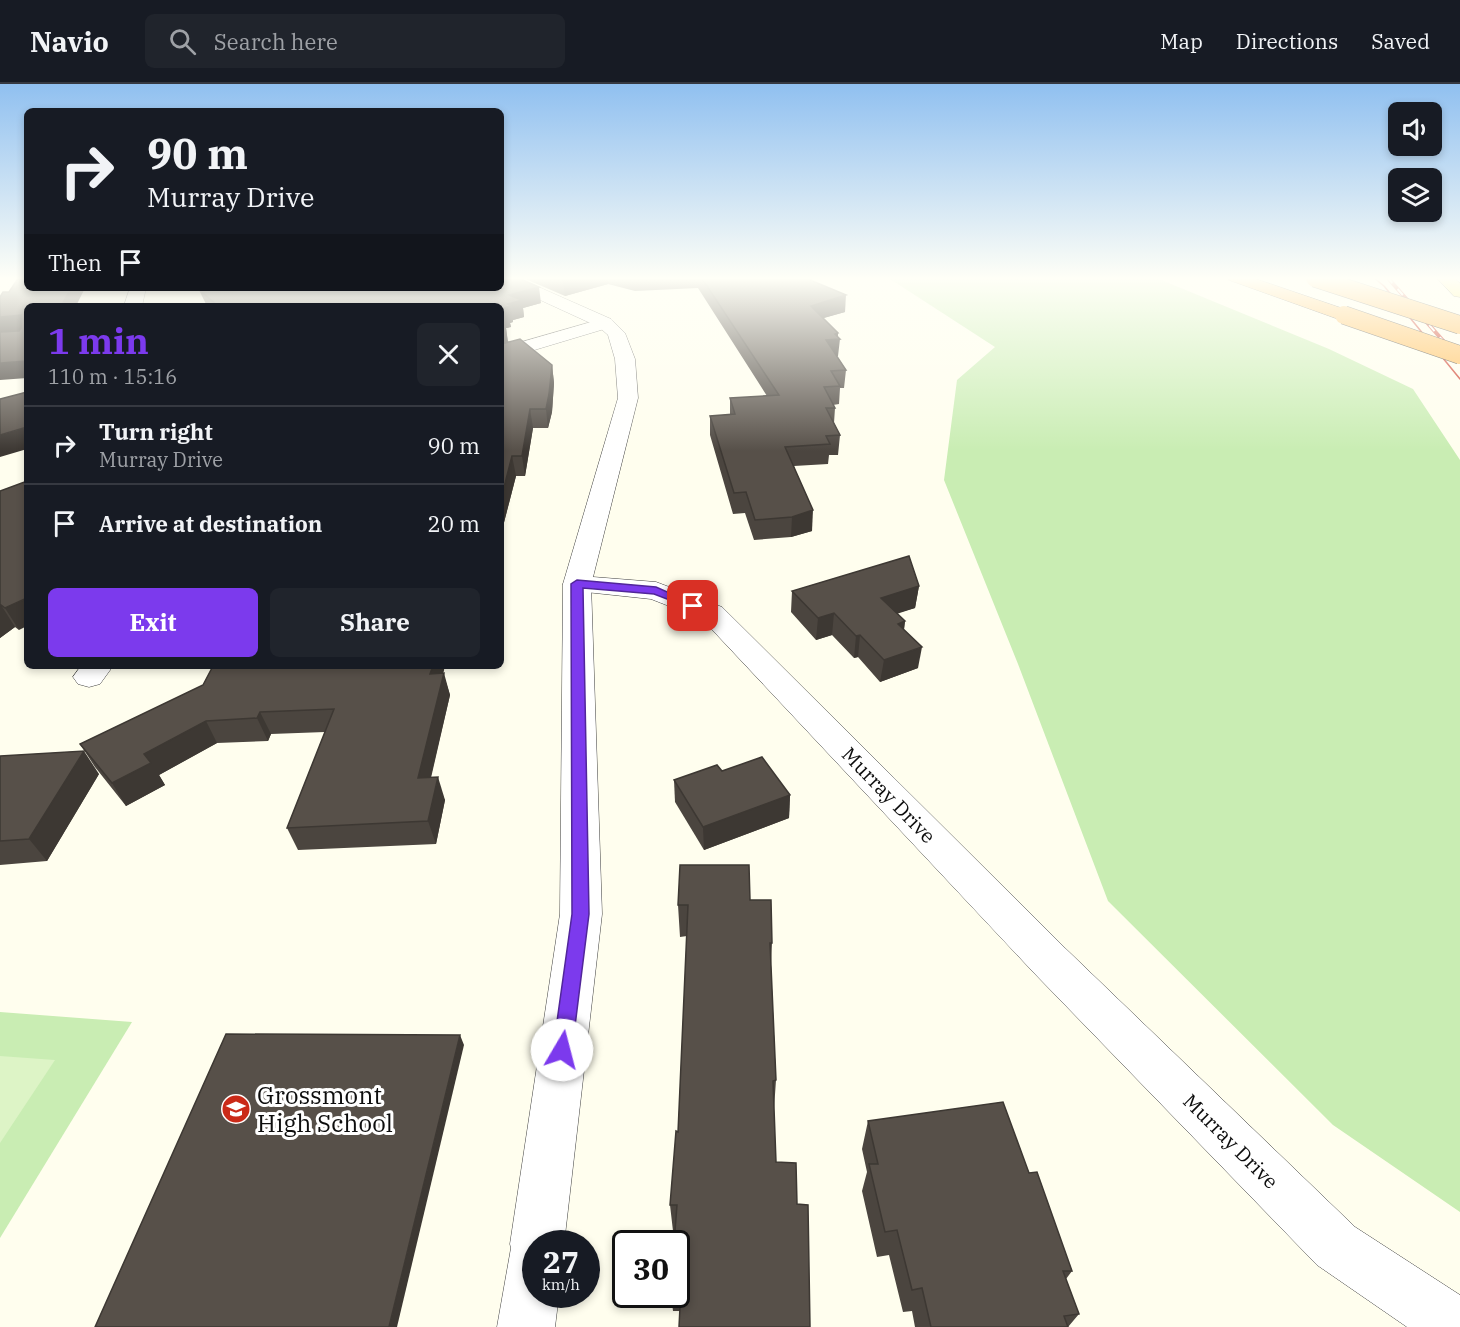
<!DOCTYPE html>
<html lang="en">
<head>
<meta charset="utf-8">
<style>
  :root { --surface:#171b24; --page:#20242c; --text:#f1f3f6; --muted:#9ea1a6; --line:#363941; --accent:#7c3aed }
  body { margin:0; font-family:"IBM Plex Serif",serif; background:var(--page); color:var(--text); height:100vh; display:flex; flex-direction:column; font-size:22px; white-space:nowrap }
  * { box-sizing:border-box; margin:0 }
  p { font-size:20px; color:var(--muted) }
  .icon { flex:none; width:33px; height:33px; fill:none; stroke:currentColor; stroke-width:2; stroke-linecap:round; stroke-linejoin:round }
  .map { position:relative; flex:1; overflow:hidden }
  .details { position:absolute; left:24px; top:219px; width:480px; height:366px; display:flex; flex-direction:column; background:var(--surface); border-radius:9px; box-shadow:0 3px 9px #0003 }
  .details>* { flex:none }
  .top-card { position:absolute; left:24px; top:24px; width:480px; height:183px; border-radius:9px; box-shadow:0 3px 9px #0003; background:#171b24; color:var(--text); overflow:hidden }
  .fabs { position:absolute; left:1388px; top:18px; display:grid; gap:12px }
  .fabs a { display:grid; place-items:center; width:54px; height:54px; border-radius:9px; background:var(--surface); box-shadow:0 3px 9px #0003; font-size:30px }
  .speed { position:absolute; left:522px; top:1146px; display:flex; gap:12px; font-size:30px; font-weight:700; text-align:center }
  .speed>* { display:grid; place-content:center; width:78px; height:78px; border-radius:50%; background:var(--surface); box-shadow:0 3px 9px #0003; line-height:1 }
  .speed small { font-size:15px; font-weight:400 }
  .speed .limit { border:3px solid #111; border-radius:9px; background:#fff; color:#111 }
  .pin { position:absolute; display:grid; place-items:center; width:51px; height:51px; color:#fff; margin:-26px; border-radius:12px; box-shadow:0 3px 9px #0006 }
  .me { position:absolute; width:66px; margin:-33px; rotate:8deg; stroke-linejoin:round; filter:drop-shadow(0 0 4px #0008) }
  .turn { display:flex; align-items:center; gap:21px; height:126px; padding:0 24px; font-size:27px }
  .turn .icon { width:78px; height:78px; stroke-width:2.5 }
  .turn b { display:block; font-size:42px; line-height:51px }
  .then { display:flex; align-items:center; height:57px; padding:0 24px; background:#0003; gap:12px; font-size:22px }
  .round { display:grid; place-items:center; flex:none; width:63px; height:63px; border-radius:9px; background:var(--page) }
  .overview { display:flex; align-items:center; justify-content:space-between; height:102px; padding:0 24px }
  h1 { font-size:36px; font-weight:700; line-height:45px; color:var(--accent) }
  .cta { display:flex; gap:12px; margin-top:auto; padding:12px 24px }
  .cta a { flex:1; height:69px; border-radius:9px; background:var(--accent); color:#fff; font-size:24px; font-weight:700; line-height:69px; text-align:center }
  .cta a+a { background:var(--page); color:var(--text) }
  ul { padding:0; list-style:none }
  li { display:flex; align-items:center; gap:18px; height:78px; padding:0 24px; border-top:2px solid var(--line) }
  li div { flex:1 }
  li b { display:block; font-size:22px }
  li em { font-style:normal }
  header { display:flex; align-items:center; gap:36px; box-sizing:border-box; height:84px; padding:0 30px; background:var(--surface); border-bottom:2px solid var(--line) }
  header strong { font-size:28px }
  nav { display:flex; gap:33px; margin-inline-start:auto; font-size:21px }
  .search { width:420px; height:54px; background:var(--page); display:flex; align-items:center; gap:15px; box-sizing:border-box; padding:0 21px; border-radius:9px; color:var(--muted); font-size:22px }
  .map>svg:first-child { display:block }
  .green { fill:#c9edb3 }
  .pitch { fill:#ddf4c6 }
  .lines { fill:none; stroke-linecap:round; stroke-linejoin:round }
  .minor-casing { stroke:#404040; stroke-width:1 }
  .tertiary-casing { stroke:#404040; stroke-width:1 }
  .primary-casing { stroke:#1e1e1e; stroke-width:1 }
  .motorway-casing { stroke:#1e1e1e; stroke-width:1 }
  .minor { fill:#fff; fill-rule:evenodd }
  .tertiary { fill:#fff; fill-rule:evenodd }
  .primary { fill:#ffef5e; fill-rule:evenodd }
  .motorway { fill:#ffb84c; fill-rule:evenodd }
  .tram { stroke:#ca2a18; stroke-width:1.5 }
  .rail-casing { stroke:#ca2a18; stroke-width:4 }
  .rail { stroke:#fff; stroke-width:2; stroke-dasharray:8; stroke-linecap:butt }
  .motorway-bridge-casing { stroke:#1e1e1e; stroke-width:19; stroke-linecap:butt }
  .motorway-bridge { stroke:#ffb84c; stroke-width:18 }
  .wall { fill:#4b453f }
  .shaded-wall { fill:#3d3833 }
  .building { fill:#575049; stroke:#3d3833; stroke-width:1.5 }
  .route { fill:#7c3aed; stroke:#51269a; stroke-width:1.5 }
  .labels { text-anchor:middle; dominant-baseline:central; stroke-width:6; stroke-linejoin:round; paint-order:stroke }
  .street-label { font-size:20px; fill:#0d0d0d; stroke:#fff }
  .near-poi-label { font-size:24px; fill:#0d0d0d; stroke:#fff; text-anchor:start }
</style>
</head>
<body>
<header>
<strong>Navio</strong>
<div class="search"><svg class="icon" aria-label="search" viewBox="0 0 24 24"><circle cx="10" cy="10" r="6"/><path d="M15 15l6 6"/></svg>Search here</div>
<nav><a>Map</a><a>Directions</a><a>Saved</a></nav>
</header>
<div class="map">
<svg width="1460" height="1243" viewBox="0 0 1460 1243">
  <rect width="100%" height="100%" fill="#fffeee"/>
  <g class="green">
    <polygon points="887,193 1154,193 1329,265 1413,305 1460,376 1460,1128 1333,1041 1108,817 1018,580 944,396 957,296 995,263"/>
    <polygon points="0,928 132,938 0,1154"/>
  </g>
  <polygon class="pitch" points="0,972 55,976 0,1059"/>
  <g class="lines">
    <g class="minor-casing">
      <g id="minor">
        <polygon points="130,204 146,204 142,222 124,222"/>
        <polygon points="605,234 611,235 614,239 611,243 501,276 501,264"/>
        <polygon points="577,492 587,494 591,500 602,830 564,1160 536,1160 536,1210 559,1210 555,1243 497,1243 511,1164 510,1160 560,830 563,500 567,494"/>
        <polygon points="81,582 113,582 100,600 89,603 78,600 73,593"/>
      </g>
    </g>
    <g class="tertiary-casing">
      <polygon id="tertiary" points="501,193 516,193 611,235 625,249 635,275 638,314 593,493 656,498 722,523 1065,864 1355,1143 1460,1211 1460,1243 1407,1243 1317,1181 1035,890 702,535 651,515 567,506 563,500 618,314 615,275 608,251 599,243 501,198"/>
    </g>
    <g class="primary-casing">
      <polygon id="primary" points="1436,193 1453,193 1460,199 1460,213 1454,212"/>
    </g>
    <g class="motorway-casing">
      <polygon id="motorway" points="1227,193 1250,193 1350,227 1353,231 1350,235 1338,235 1229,196"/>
    </g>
    <use href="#minor" class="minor"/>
    <use href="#tertiary" class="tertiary"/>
    <use href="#primary" class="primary"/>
    <use href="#motorway" class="motorway"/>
    <polyline class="tram" points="1373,193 1384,202 1460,295"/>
    <g class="rail-casing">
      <polyline id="rail" points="1387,193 1460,276"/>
    </g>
    <use href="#rail" class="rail"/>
    <g class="motorway-bridge-casing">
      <g id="motorway-bridge">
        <polyline points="1315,194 1460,241"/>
        <polyline points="1344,231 1460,271"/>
      </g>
    </g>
    <use href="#motorway-bridge" class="motorway-bridge"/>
  </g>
  <g class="wall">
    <polygon points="521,193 803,193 845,228 823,234 838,249 838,272 837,272 846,286 844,304 840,304 839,320 833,321 835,324 834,339 840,351 838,371 829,371 828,380 794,382 812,447 791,453 754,456 745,429 733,430 710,351 710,332 730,331 730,314 767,312 698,204 635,207 608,200 565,212"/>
    <polygon points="198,204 501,204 541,219 523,224 524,233 513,236 513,238 510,239 511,243 506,244 508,258 552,281 554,299 552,328 548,344 533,344 525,392 516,392 501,450 501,222 207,222"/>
    <polygon points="0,407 19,546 15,543 0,554"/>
    <polygon points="919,502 915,524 897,529 905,537 904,546 918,584 880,598 858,573 854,574 832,551 816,556 791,528 792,507"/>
    <polygon points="213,582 445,582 443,589 450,611 431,694 445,716 436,760 298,766 287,744 325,648 271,650 268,657 217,659 159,691 165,701 126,722 95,683 80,660 203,601"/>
    <polygon points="0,672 99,690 47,777 0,781"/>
    <polygon points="722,687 790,711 789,734 704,766 675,718 674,696"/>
    <polygon points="750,816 772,859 771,881 776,996 774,1025 680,1227 673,1227 671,1210 676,1210 676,1160 675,1147 673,1147 670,1121 678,1048 687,852 680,853 678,821"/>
    <polygon points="868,1037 1029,1089 1072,1187 1066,1195 1079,1230 1068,1243 915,1243 912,1227 903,1228 889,1171 877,1173 862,1107 867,1088 862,1065"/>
  </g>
  <g class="shaded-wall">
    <polygon points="577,193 607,193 608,200 565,212 563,196"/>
    <polygon points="539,203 541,219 523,224 524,233 513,236 513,238 510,239 511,243 506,244 508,260 501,262 501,228 504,224 509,211"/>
    <polygon points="71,204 85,204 76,222 61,222"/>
    <polygon points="200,204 262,204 210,215 202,208 205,218"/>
    <polygon points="846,211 845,228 810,238 811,222"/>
    <polygon points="21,231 27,246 0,249 0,233"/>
    <polygon points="838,249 837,255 840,255 838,272 825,273 826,256 835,250"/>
    <polygon points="27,277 27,294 0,296 0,279"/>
    <polygon points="552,281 554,299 552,328 548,344 546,325"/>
    <polygon points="530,325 533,344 525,392 522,372"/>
    <polygon points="27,343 27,365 0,373 0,351"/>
    <polygon points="512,372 516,392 501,450 501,415"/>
    <polygon points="813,426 812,447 791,453 792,433"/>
    <polygon points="919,502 915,524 878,536 881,514"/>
    <polygon points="27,514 27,542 19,546 5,524"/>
    <polygon points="1,521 15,543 0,554 0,522"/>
    <polygon points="834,529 832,551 816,556 818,534"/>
    <polygon points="905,537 902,559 898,540"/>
    <polygon points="860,551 858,573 854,574 856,552"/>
    <polygon points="922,563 918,584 880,598 884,576"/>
    <polygon points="433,582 445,582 437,612 430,590"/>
    <polygon points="444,589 450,611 425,717 418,694"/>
    <polygon points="260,628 271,650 268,657 257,634"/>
    <polygon points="206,637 217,659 159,691 165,701 126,722 112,699 144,670"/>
    <polygon points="84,667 99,690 47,777 29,755"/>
    <polygon points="438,693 445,716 436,760 428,737"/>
    <polygon points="790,711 789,734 704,766 703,743"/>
    <polygon points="460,951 464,961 397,1243 389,1243"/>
  </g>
  <g class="building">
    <polygon points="19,193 27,193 27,204 71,204 61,222 27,222 27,277 0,279 0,248 19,247 21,244 21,231 0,233 0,213 3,208 9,208"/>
    <polygon points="501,193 516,193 539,203 509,211 522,216 508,220 511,222 504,224 508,226 501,228 501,222 218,222 202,208 232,208 251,204 501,204"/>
    <polygon points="554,193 577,193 563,196"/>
    <polygon points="701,193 803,193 846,211 811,222 838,249 835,250 840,255 826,256 846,286 831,287 840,302 824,303 835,324 826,324 840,351 826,352 830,360 785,363 813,426 792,433 755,436 746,408 734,409 710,332 735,330 730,314 779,311"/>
    <polygon points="501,239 506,243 501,244"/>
    <polygon points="520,255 552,281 549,310 546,325 530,325 522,372 512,372 501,415 501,260"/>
    <polygon points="27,308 27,343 0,351 0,315"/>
    <polygon points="27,397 27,514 5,524 1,521 0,522 0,407"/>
    <polygon points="909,472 919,502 881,514 905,537 898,540 922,563 884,576 860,551 856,552 834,529 818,534 792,507"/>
    <polygon points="213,582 433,582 430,590 444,589 418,694 438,693 428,737 287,744 334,625 260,628 257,634 206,637 144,670 151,679 112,699 80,660 203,601"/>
    <polygon points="84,667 29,755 0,757 0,672"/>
    <polygon points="762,673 790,711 703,743 674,696 717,681 722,687"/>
    <polygon points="680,781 749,781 750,816 771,816 772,859 770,859 776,996 773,997 776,1078 796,1079 797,1120 808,1121 810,1243 679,1243 681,1204 676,1204 676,1160 674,1160 677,1121 670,1121 676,1047 678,1048 688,821 678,821"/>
    <polygon points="226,950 460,951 389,1243 95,1243"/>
    <polygon points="1003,1018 1029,1089 1037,1088 1072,1187 1063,1187 1079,1230 1064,1232 1068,1243 931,1243 922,1204 912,1206 897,1146 885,1148 869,1080 878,1080 868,1037"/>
  </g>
  <linearGradient id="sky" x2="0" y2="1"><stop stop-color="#90c0f0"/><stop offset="0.53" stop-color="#fffff7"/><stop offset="1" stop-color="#fffff7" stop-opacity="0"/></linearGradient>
  <rect width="1460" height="367" fill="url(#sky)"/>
  <polygon class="route" points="577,496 656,503 699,522 693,525 654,510 583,504 589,830 572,966 569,972 562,975 556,972 553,966 572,830 571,500"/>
  <defs>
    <g id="school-disc" transform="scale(1.5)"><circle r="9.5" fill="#ca2a18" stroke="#fff"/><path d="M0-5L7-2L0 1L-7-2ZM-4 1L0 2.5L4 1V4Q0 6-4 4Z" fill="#fff"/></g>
  </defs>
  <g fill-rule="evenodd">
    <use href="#school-disc" x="236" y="1025"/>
  </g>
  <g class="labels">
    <g class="street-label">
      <text transform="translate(889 711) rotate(46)">Murray Drive</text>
      <text transform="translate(1231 1057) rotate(45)">Murray Drive</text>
    </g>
    <g class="near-poi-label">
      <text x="257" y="1011">Grossmont<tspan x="257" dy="28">High School</tspan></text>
    </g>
  </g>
</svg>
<div class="fabs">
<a><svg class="icon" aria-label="sound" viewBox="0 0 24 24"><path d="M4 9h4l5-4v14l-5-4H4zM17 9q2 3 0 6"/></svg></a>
<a><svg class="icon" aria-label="layers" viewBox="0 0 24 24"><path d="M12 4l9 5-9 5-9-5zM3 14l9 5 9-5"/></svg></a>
</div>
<div class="speed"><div>27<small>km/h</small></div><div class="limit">30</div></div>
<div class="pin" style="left:693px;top:522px;background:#d93025"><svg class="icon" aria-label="arrive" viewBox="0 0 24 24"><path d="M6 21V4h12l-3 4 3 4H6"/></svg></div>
<svg class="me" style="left:562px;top:966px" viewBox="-20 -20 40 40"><circle r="19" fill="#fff"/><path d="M0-13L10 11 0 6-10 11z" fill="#7c3aed"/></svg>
<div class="top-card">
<div class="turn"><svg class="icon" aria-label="right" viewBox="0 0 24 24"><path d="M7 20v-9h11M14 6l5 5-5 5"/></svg><div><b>90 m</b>Murray Drive</div></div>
<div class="then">Then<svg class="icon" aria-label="arrive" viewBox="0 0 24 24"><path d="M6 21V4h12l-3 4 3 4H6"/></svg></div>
</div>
<section class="details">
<div class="overview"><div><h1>1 min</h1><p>110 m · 15:16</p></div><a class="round"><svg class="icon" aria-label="close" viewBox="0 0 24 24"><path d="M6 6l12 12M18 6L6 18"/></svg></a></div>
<ul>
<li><svg class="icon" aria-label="right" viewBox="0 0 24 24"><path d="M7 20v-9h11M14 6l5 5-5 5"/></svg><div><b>Turn right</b><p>Murray Drive</p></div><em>90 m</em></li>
<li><svg class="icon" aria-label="arrive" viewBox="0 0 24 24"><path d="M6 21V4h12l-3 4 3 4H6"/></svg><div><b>Arrive at destination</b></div><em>20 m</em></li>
</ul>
<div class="cta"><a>Exit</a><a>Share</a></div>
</section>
</div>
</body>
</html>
